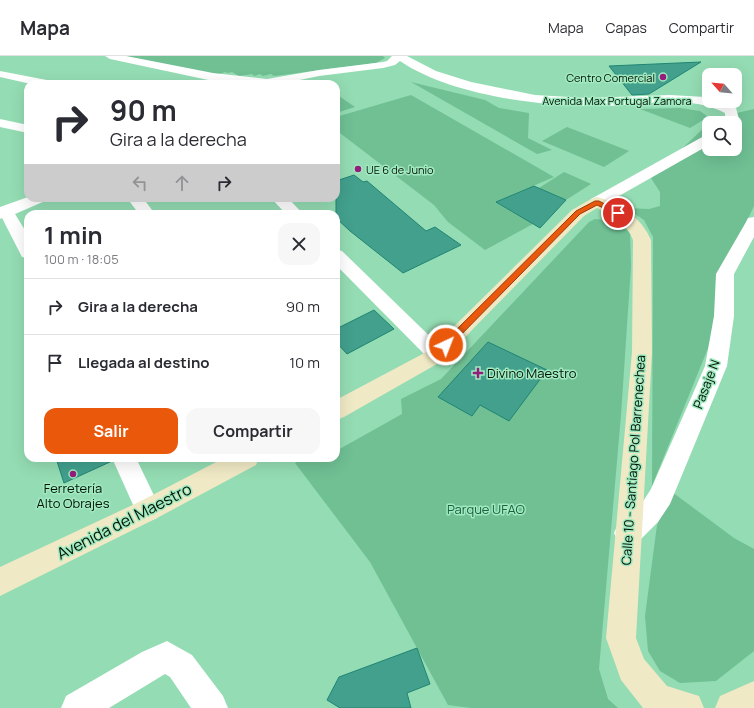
<!DOCTYPE html>
<html lang="es">
<head>
<meta charset="utf-8">
<style>
  :root { --surface:#fff; --page:#f7f7f7; --text:#2b2b33; --muted:#7c7c81; --line:#e1e1e2; --accent:#ea580c }
  body { margin:0; font-family:Manrope,sans-serif; background:var(--page); color:var(--text); height:100vh; display:flex; flex-direction:column; font-size:15px; white-space:nowrap }
  * { box-sizing:border-box; margin:0 }
  p { font-size:13px; color:var(--muted) }
  .icon { flex:none; width:22px; height:22px; fill:none; stroke:currentColor; stroke-width:2; stroke-linecap:round; stroke-linejoin:round }
  .map { position:relative; flex:1; overflow:hidden }
  .drawer { position:absolute; left:24px; top:154px; width:316px; height:252px; display:flex; flex-direction:column; background:var(--surface); border-radius:12px; box-shadow:0 4px 16px #0002 }
  .drawer>* { flex:none }
  .guide { position:absolute; left:24px; top:24px; width:316px; height:122px; border-radius:12px; box-shadow:0 4px 16px #0002; background:#fff; color:var(--text); overflow:hidden }
  .needle { width:26px; rotate:297deg }
  .controls { position:absolute; left:702px; top:12px; display:grid; gap:8px }
  .controls a { display:grid; place-items:center; width:40px; height:40px; border-radius:8px; background:var(--surface); box-shadow:0 4px 16px #0002; font-size:20px }
  .pin { position:absolute; display:grid; place-items:center; width:34px; height:34px; color:#fff; margin:-17px; border:2px solid #fff; border-radius:50%; box-shadow:0 1px 4px #0007 }
  .me { position:absolute; width:44px; margin:-22px; rotate:43deg; stroke-linejoin:round; filter:drop-shadow(0 0 3px #0008) }
  .turn { display:flex; align-items:center; gap:14px; height:84px; padding:0 20px; font-size:18px }
  .turn .icon { width:52px; height:52px; stroke-width:2.5 }
  .turn b { display:block; font-size:28px; line-height:34px }
  .lanes { display:flex; align-items:center; height:38px; padding:0 20px; background:#0003; justify-content:center; gap:20px; direction:ltr }
  .lanes .off { opacity:.35 }
  .round { display:grid; place-items:center; flex:none; width:42px; height:42px; border-radius:12px; background:var(--page) }
  .head { display:flex; align-items:center; justify-content:space-between; height:68px; padding:0 20px }
  h1 { font-size:24px; font-weight:700; line-height:30px }
  .button { display:flex; gap:8px; margin-top:auto; padding:8px 20px }
  .button a { flex:1; height:46px; border-radius:12px; background:var(--accent); color:#fff; font-size:16px; font-weight:700; line-height:46px; text-align:center }
  .button a+a { background:var(--page); color:var(--text) }
  ul { padding:0; list-style:none }
  li { display:flex; align-items:center; gap:12px; height:56px; padding:0 20px; border-top:1px solid var(--line) }
  li div { flex:1 }
  li b { display:block; font-size:15px }
  li em { font-style:normal }
  header { display:flex; align-items:center; gap:24px; box-sizing:border-box; height:56px; padding:0 20px; background:var(--surface); border-bottom:1px solid var(--line) }
  header strong { font-size:19px }
  nav { display:flex; gap:22px; margin-inline-start:auto; font-size:14px }
  .map>svg:first-child { display:block }
  .green { fill:#70c094 }
  .building { fill:#42a08d; stroke:#208573 }
  .lines { fill:none; stroke-linecap:round; stroke-linejoin:round }
  .street { fill:#fff; fill-rule:evenodd }
  .secondary { fill:#f0e9c5; fill-rule:evenodd }
  .route { fill:#ea580c; stroke:#983908 }
  .poi-dot { fill:#941e7b; stroke:#a1eac0; stroke-width:1.5 }
  .labels { text-anchor:middle; dominant-baseline:central; stroke-width:3; stroke-linejoin:round; paint-order:stroke }
  .far-poi-label { font-size:11px; fill:#001205; stroke:#a1eac0; text-anchor:end }
  .far-street-label { font-size:11px; fill:#001205; stroke:#a1eac0 }
  .poi-label { font-size:13px; fill:#001205; stroke:#a1eac0; text-anchor:start }
  .street-label { font-size:13px; fill:#001205; stroke:#a1eac0 }
  .park-label { font-size:13px; fill:#1a603f; stroke:#a1eac0 }
  .near-street-label { font-size:16px; fill:#001205; stroke:#a1eac0 }
</style>
</head>
<body>
<header>
<strong>Mapa</strong>
<nav><a>Mapa</a><a>Capas</a><a>Compartir</a></nav>
</header>
<div class="map">
<svg width="754" height="652" viewBox="0 0 754 652">
  <rect width="100%" height="100%" fill="#94dcb3"/>
  <g class="green">
    <polygon points="124,0 383,0 385,2 376,7 274,20 271,18 263,20 260,18 254,20 252,18 239,20 232,16 228,17 225,16 216,19"/>
    <polygon points="411,26 485,44 499,52 529,57 528,82 552,94 537,98"/>
    <polygon points="336,38 355,51 336,57"/>
    <polygon points="411,39 554,121 491,148 496,146 533,168 485,194 448,166 434,149 336,74 336,61"/>
    <polygon points="680,52 700,55 707,60 703,64 690,72 640,53"/>
    <polygon points="754,53 754,150 717,228 713,280 652,430 653,181 644,164 626,152 649,153 660,150 660,136 651,122 709,67 709,93 735,93 735,67 709,67 715,62"/>
    <polygon points="567,71 629,95 604,111 542,85"/>
    <polygon points="564,116 591,128 566,144 539,132"/>
    <path d="M595,163C609,164 620,167 630,177L631,210L621,359L599,613L608,643L618,652H471L448,649L370,506L295,407L304,402H336V395L402,358L401,343L441,323L589,166Z"/>
    <polygon points="672,436 734,482 754,493 754,595 716,625 680,627 660,615 648,595 645,560 657,469"/>
  </g>
  <g class="building">
    <polygon points="701,6 649,38 632,39 609,10"/>
    <polygon points="354,119 363,126 367,125 426,175 435,171 461,189 403,217 350,175 336,162 336,125"/>
    <polygon points="534,130 566,144 540,172 496,146"/>
    <polygon points="374,254 394,273 347,298 336,286 336,273"/>
    <polygon points="488,286 547,314 509,365 480,349 472,360 438,341"/>
    <polygon points="56,402 111,402 112,405 64,427"/>
    <polygon points="417,592 430,628 407,637 411,652 340,652 327,644 339,621"/>
  </g>
  <g class="lines">
    <g class="street">
      <path d="M105,0H126L213,17L267,23L319,14L383,6L387,5L392,0H407L436,15L471,26L535,39L586,42L670,39L705,41L709,42V45L724,46L736,52L739,63L735,68L722,67L725,63V57C689,38 644,49 605,50C544,51 451,40 400,5L395,9L383,12L319,20L280,28H244L213,25L110,3Z"/>
      <polygon points="0,15 52,25 54,28 31,28 0,21"/>
      <polygon points="0,63 28,69 28,77 0,71"/>
      <polygon points="709,79 709,89 603,149 597,151 591,149 589,146 591,143 704,80"/>
      <polygon points="28,141 47,142 45,145 15,158 28,179 28,202 22,201 2,162 0,163 0,151"/>
      <polygon points="127,142 143,142 155,158 139,158"/>
      <polygon points="271,142 288,142 303,158 286,158"/>
      <polygon points="754,161 754,181 734,218 734,260 727,310 670,448 658,466 638,486 628,490 618,486 614,477 618,468 640,450 651,433 705,310 714,260 716,218 746,166 748,162"/>
      <polygon points="336,194 342,195 444,294 448,299 444,304 437,307 430,304 336,209"/>
      <polygon points="112,402 136,402 161,454 157,462 148,466 139,462"/>
      <polygon points="167,585 192,599 223,640 228,652 191,652 170,621 165,618 109,652 61,652 66,640 142,596"/>
    </g>
    <g class="secondary">
      <path d="M597,141C620,147 642,162 651,184L652,296L636,582L644,603L667,630L699,640L704,652H643L621,624L606,582L632,296L633,184C627,167 613,160 597,152L584,160L471,275L444,304L344,361L336,364V344L430,294L572,154L591,143Z"/>
      <polygon points="224,402 259,402 256,409 157,462 0,540 0,511 139,446"/>
      <polygon points="754,625 754,652 715,652 720,640"/>
    </g>
  </g>
  <polygon class="route" points="595,145 599,145 622,157 616,158 597,149 580,158 449,291 443,291 442,289 443,287 576,155"/>
  <g class="poi-dot">
    <circle cx="663" cy="21" r="4"/>
    <circle cx="358" cy="113" r="4"/>
    <path d="M476 311h4v4h4v4h-4v4h-4v-4h-4v-4h4z"/>
    <circle cx="73" cy="418" r="4"/>
  </g>
  <g class="labels">
    <g class="far-poi-label">
      <text x="655" y="21">Centro Comercial</text>
      <text x="366" y="113" text-anchor="start">UE 6 de Junio</text>
    </g>
    <g class="far-street-label">
      <text x="617" y="44">Avenida Max Portugal Zamora</text>
    </g>
    <g class="poi-label">
      <text x="487" y="317">Divino Maestro</text>
      <text x="73" y="432" text-anchor="middle">Ferretería<tspan x="73" dy="15">Alto Obrajes</tspan></text>
    </g>
    <g class="street-label">
      <text transform="translate(706 328) rotate(-69)">Pasaje N</text>
      <text transform="translate(633 404) rotate(-86)">Calle 10 - Santiago Pol Barrenechea</text>
    </g>
    <g class="park-label">
      <text x="486" y="453">Parque UFAO</text>
    </g>
    <g class="near-street-label">
      <text transform="translate(124 465) rotate(-27)">Avenida del Maestro</text>
    </g>
  </g>
</svg>
<div class="controls">
<a><svg class="needle" viewBox="-14 -14 28 28"><path d="M0-13l5 13h-10z" fill="#e53935"/><path d="M0 13l5-13h-10z" fill="#7c7c81"/></svg></a>
<a><svg class="icon" aria-label="search" viewBox="0 0 24 24"><circle cx="10" cy="10" r="6"/><path d="M15 15l6 6"/></svg></a>
</div>
<div class="pin" style="left:618px;top:157px;background:#d93025"><svg class="icon" aria-label="arrive" viewBox="0 0 24 24"><path d="M6 21V4h12l-3 4 3 4H6"/></svg></div>
<svg class="me" style="left:446px;top:289px" viewBox="-20 -20 40 40"><circle r="17" fill="#ea580c" stroke="#fff" stroke-width="3"/><path d="M0-11L8 9 0 5-8 9z" fill="#fff"/></svg>
<div class="guide">
<div class="turn"><svg class="icon" aria-label="right" viewBox="0 0 24 24"><path d="M7 20v-9h11M14 6l5 5-5 5"/></svg><div><b>90 m</b>Gira a la derecha</div></div>
<div class="lanes"><svg class="icon off" aria-label="left" viewBox="0 0 24 24"><path d="M17 20v-9H6M10 6l-5 5 5 5"/></svg><svg class="icon off" aria-label="ahead" viewBox="0 0 24 24"><path d="M12 20V5M6 11l6-6 6 6"/></svg><svg class="icon" aria-label="right" viewBox="0 0 24 24"><path d="M7 20v-9h11M14 6l5 5-5 5"/></svg></div>
</div>
<section class="drawer">
<div class="head"><div><h1>1 min</h1><p>100 m · 18:05</p></div><a class="round"><svg class="icon" aria-label="close" viewBox="0 0 24 24"><path d="M6 6l12 12M18 6L6 18"/></svg></a></div>
<ul>
<li><svg class="icon" aria-label="right" viewBox="0 0 24 24"><path d="M7 20v-9h11M14 6l5 5-5 5"/></svg><div><b>Gira a la derecha</b></div><em>90 m</em></li>
<li><svg class="icon" aria-label="arrive" viewBox="0 0 24 24"><path d="M6 21V4h12l-3 4 3 4H6"/></svg><div><b>Llegada al destino</b></div><em>10 m</em></li>
</ul>
<div class="button"><a>Salir</a><a>Compartir</a></div>
</section>
</div>
</body>
</html>
